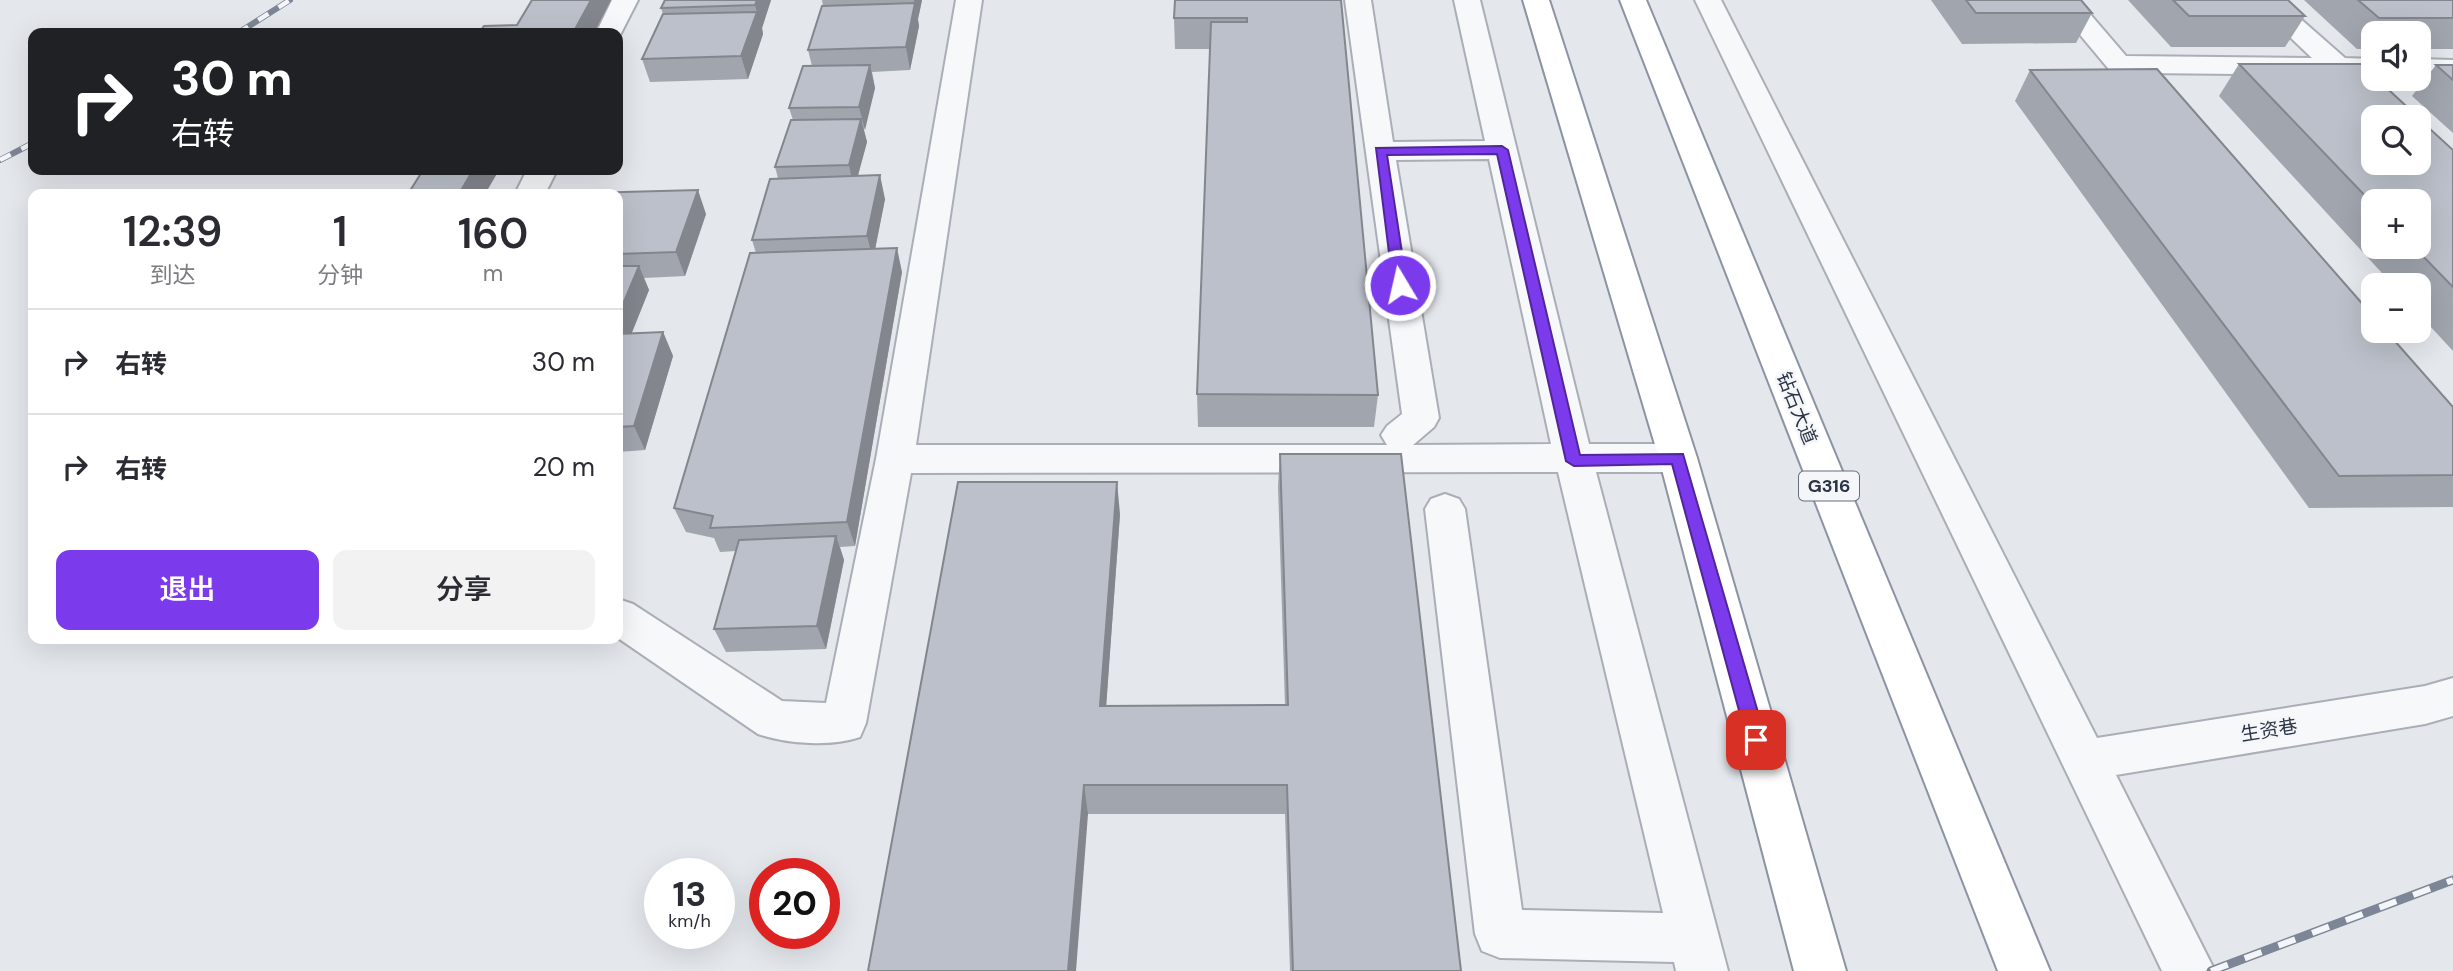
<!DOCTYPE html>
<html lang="zh">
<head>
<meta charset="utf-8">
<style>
  :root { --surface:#fff; --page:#f2f2f3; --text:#2b2b33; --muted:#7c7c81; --line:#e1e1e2; --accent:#7c3aed }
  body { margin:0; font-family:"DM Sans","Noto Sans SC",sans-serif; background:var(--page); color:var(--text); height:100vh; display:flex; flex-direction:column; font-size:26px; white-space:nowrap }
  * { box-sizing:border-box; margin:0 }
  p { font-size:23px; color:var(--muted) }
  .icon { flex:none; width:38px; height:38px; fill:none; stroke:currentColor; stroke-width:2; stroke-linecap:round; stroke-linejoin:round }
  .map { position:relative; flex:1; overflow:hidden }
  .side { position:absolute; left:28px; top:189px; width:595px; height:455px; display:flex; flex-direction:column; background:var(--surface); border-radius:14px; box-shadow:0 7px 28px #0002 }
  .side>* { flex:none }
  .banner { position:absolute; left:28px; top:28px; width:595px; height:147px; border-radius:14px; box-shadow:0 7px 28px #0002; background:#202124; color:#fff; overflow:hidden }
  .tools { position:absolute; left:2361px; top:21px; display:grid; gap:14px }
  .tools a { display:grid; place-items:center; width:70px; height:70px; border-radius:14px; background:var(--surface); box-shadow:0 7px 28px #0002; font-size:35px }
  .speed { position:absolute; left:644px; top:858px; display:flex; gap:14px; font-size:35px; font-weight:700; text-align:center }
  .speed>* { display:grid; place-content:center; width:91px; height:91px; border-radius:50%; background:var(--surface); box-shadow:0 7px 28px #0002; line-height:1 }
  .speed small { font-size:18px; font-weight:400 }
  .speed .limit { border:10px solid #d22; background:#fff; color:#111 }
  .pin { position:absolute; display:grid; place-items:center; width:60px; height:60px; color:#fff; margin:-30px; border-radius:14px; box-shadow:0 4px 10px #0006 }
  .me { position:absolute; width:77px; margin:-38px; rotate:351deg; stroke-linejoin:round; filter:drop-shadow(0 0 5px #0008) }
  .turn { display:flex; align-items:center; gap:24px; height:147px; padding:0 28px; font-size:32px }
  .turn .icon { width:91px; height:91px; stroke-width:2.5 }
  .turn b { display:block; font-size:49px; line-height:60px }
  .eta { display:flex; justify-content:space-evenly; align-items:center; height:119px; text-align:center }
  .eta b { font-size:42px; font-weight:600; line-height:49px }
  .cta { display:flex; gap:14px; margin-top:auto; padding:14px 28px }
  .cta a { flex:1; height:80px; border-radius:14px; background:var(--accent); color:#fff; font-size:28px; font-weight:600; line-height:80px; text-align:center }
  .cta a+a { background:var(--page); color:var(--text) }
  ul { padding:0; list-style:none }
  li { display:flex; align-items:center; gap:21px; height:105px; padding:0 28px; border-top:2px solid var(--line) }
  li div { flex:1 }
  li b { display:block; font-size:26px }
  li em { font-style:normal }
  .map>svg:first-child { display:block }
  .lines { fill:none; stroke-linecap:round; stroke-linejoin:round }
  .minor-casing { stroke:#a9aeb7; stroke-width:4 }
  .highway-casing { stroke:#8b94a3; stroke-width:4 }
  .minor { fill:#f7f8fa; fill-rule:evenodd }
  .highway { fill:#fff; fill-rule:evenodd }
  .rail-far1-casing { stroke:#7d8696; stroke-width:6 }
  .rail-casing { stroke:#7d8696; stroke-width:9 }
  .rail-far1 { stroke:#f4f6f9; stroke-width:4.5; stroke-dasharray:12; stroke-linecap:butt }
  .rail { stroke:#f4f6f9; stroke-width:6; stroke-dasharray:18; stroke-linecap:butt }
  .wall { fill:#a1a5ae; fill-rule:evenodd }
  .shaded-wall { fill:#83868d }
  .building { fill:#bbc0ca; stroke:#83868d; stroke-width:2 }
  .route { fill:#7c3aed; stroke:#51269a; stroke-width:2 }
  .labels { text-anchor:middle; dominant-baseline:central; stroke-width:5; stroke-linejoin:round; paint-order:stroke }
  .shield { fill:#f4f6f9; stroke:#676e7b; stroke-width:2 }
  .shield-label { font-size:18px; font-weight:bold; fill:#2b3445 }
  .street-label { font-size:19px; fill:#2b3445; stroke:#f4f6f9 }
</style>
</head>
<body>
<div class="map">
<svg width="2453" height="971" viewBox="0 0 2453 971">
  <rect width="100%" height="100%" fill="#e4e7ec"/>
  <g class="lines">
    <g class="minor-casing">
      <g id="minor">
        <polygon points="612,0 638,0 618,39 618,33 596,33"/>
        <path d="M956,0H982L916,445H1387L1381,435L1387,426L1402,414L1345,0H1371L1393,142L1485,141L1454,0H1480L1589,444H1678L1691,448L1697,458L1691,468L1678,472H1596L1728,971H1676L1674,962L1500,958L1482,951L1475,934L1425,509L1431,499L1445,494L1459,499L1465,509L1522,910L1663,913L1558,472L911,473L866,723L860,737C831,747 787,744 758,734L618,638V599L633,604L782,701L826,703L876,459ZM1489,159L1551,444L1413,445L1434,427L1439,418L1396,160Z"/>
        <polygon points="1695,0 1721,0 2097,738 2425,686 2453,678 2453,716 2425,724 2116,775 2215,971 2162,971"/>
        <polygon points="2051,0 2078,0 2126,56 2312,58 2251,0 2279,0 2345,58 2373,59 2373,75 2363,75 2407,117 2376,117 2330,75 2141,73 2172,110 2168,116 2158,119 2148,116"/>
        <polygon points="2418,59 2453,60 2453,76 2418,75"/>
        <polygon points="527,170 557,170 545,194 515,194"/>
      </g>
    </g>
    <g class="highway-casing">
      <g id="highway">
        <polygon points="1523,0 1549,0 1697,458 1846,971 1794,971 1659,458"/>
        <polygon points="1620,0 1646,0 2050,971 1998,971"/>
      </g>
    </g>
    <use href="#minor" class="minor"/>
    <use href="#highway" class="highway"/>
    <g class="rail-far1-casing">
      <g id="rail-far1">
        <polyline points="238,33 290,0"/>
        <polyline points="0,160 33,143"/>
      </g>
    </g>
    <g class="rail-casing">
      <polyline id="rail" points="2211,971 2453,880"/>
    </g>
    <use href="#rail-far1" class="rail-far1"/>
    <use href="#rail" class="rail"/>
  </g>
  <g class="wall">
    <polygon points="771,0 762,28 763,34 748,79 650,82 642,59 663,14 661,8"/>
    <polygon points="822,0 922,0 918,19 919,26 910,70 872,72 875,88 864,130 867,142 858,176 885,199 875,249 902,272 855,546 840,547 844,560 826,649 726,652 714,629 736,551 720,552 714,538 686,532 674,508 756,253 752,240 778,178 775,167 793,120 789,108 812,66 808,50 823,6"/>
    <polygon points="1341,0 1378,395 1374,427 1198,427 1197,394 1210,49 1175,49 1174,18"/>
    <polygon points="1931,0 2081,0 2092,13 2076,43 1962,44"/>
    <polygon points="2128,0 2288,0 2305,16 2285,47 2171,47"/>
    <polygon points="2304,0 2453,0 2453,49 2418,49 2418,33 2373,33 2373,49 2357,49"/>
    <path d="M2239,64L2453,150V351L2418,313V285H2393L2219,96ZM2373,201L2418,247H2373Z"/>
    <polygon points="2436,65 2453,65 2453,133 2412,96"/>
    <polygon points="2030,70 2453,407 2453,507 2309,508 2015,101"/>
    <polygon points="618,194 706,214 685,276 644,278 649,290 631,334 663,332 673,356 645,450 618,452"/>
    <polygon points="1280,454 1461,971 1290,971 1285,814 1088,814 868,971 1120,514 1106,706 1285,705 1278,486"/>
  </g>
  <g class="shaded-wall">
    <polygon points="591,0 611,0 594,33 573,33"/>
    <polygon points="757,0 771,0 762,28 763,34 748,79 741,56 757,12 755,5"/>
    <polygon points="914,0 922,0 918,19"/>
    <polygon points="915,3 919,26 910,70 906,47"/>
    <polygon points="870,65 875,88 865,130 859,107"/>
    <polygon points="861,119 867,142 854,189 849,165"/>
    <polygon points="473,170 496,170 498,172 485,194 459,194"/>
    <polygon points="880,175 885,199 873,260 867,236"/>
    <polygon points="698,190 706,214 685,276 676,252"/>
    <polygon points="897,248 902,272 855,546 847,522"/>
    <polygon points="639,266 649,290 625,350 618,335 618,316"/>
    <polygon points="663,332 673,356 645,450 634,426"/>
    <polygon points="1117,482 1120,514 1104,736 1100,706"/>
    <polygon points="836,536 844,560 826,649 817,626"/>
    <polygon points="1084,785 1088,814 1076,971 1068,971"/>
  </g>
  <g class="building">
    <polygon points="532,0 591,0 573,33 479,33 484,26 517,25"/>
    <polygon points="665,0 757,0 755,5 661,8"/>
    <polygon points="1175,0 1341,0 1378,395 1197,394 1211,22 1247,22 1247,18 1174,18"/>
    <polygon points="1966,0 2081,0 2092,13 1976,13"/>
    <polygon points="2173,0 2288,0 2305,16 2189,16"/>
    <polygon points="2358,0 2453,0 2453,18 2379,18"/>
    <polygon points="915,3 906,47 808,50 822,6"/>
    <polygon points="757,12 741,56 642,59 663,14"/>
    <polygon points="2239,64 2361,64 2373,75 2373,79 2377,79 2418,117 2373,117 2373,163 2418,163 2418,118 2453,150 2453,287 2414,247 2418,247 2418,201 2373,201 2373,204"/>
    <polygon points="870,65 859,107 789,108 803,66"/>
    <polygon points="2436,65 2453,65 2453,80"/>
    <polygon points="2157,69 2373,316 2373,331 2386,331 2453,407 2453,475 2339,476 2030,70"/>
    <polygon points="861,119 849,165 775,167 791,120"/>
    <polygon points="423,170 473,170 459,194 408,194"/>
    <polygon points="880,175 867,236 752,240 770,179"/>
    <polygon points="698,190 676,252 618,254 618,194 586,194 586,193"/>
    <polygon points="897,248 847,522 710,528 713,516 674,508 750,253"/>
    <polygon points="618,266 639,266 618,316"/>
    <polygon points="663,332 634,426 618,427 618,334"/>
    <polygon points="1280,454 1401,454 1461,971 1293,971 1287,785 1084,785 1068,971 868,971 958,482 1117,482 1100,706 1288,705"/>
    <polygon points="836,536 817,626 714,629 739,540"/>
  </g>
  <polygon class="route" points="1502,146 1508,150 1580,455 1683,454 1766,740 1763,746 1750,746 1747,740 1672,464 1574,466 1566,461 1497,154 1387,155 1407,285 1400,289 1393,285 1376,148"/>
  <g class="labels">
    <rect class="shield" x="1799" y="471.5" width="60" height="29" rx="5"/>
    <g class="shield-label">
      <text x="1829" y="486">G316</text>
    </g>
    <g class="street-label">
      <text transform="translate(1797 408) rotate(68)">钻石大道</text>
      <text transform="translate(2269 730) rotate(-9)">生资巷</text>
    </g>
  </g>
</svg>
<div class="tools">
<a><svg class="icon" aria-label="sound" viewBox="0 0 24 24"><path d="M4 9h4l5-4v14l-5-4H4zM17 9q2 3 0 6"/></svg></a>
<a><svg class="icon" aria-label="search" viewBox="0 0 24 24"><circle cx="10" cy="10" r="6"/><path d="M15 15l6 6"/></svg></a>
<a>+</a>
<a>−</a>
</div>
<div class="speed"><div>13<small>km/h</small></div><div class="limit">20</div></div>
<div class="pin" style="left:1756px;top:740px;background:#d93025"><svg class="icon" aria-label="arrive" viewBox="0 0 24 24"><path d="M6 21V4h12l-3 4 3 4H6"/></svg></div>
<svg class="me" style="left:1400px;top:285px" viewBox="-20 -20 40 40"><circle r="17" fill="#7c3aed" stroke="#fff" stroke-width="3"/><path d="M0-11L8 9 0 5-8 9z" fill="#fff"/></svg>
<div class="banner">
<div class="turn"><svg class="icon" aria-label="right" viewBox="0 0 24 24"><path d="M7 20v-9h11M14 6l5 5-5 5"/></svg><div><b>30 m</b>右转</div></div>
</div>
<section class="side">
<div class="eta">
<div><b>12:39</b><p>到达</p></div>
<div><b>1</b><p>分钟</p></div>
<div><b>160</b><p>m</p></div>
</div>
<ul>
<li><svg class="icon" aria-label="right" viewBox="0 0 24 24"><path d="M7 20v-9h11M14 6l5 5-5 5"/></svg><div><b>右转</b></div><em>30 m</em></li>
<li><svg class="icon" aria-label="right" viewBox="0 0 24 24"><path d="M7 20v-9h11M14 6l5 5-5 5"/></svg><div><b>右转</b></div><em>20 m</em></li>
</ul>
<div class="cta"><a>退出</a><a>分享</a></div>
</section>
</div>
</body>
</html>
